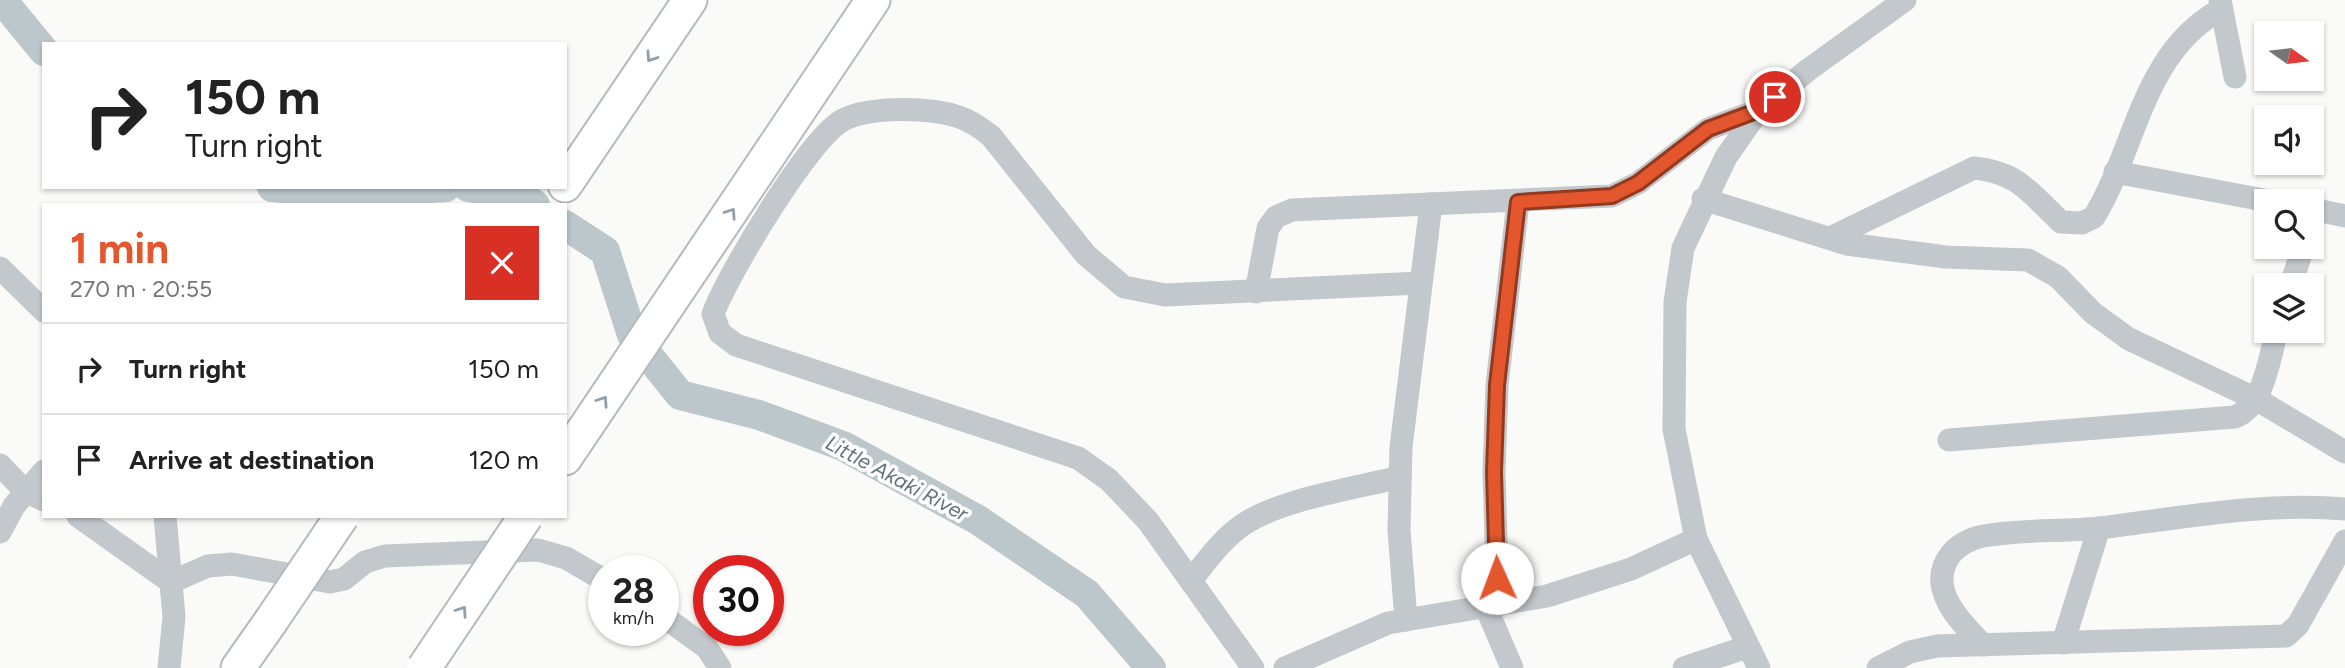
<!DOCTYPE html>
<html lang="en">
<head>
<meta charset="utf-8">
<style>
  :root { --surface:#fff; --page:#f6f6f6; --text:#222; --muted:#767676; --line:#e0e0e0; --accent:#e4572e }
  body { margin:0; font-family:Figtree,sans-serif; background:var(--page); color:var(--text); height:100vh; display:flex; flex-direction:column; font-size:26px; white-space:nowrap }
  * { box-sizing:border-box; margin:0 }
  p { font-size:23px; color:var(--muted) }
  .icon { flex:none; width:38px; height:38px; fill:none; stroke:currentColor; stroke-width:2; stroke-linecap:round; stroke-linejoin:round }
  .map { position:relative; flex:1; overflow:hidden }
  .details { position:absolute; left:42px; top:203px; width:525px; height:315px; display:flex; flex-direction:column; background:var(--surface); border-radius:0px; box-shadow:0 2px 5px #0004 }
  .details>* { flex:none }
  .guide { position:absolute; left:42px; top:42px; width:525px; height:147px; border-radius:0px; box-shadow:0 2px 5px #0004; background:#fff; color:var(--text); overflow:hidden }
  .needle { width:46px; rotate:104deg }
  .buttons { position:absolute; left:2254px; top:21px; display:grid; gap:14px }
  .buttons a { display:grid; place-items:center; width:70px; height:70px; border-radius:0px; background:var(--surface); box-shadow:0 2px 5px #0004; font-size:35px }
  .speed { position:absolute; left:588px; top:555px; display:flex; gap:14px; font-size:35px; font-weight:700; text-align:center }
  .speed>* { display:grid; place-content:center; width:91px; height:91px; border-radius:50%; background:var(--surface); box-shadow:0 2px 5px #0004; line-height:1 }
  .speed small { font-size:18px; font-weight:400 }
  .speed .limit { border:10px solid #d22; background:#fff; color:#111 }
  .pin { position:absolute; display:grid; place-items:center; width:60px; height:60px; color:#fff; margin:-30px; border:4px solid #fff; border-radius:50%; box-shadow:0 2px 7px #0007 }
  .me { position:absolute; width:77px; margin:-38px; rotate:358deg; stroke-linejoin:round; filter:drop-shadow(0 0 5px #0008) }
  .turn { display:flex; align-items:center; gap:24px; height:147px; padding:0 28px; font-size:32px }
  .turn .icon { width:91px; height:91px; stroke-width:2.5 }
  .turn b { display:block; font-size:49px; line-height:60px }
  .round { display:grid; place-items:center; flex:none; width:74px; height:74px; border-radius:0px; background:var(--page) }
  .head { display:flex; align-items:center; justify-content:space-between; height:119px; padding:0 28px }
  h1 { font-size:42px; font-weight:700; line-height:52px; color:var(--accent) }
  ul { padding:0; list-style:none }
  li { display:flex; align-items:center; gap:21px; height:91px; padding:0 28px; border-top:2px solid var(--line) }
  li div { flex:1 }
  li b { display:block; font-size:26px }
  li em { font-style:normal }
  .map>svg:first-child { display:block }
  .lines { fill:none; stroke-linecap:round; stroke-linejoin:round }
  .river { stroke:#bbc7cb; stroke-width:30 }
  .highway-casing { stroke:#b4b9bd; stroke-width:37 }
  .minor { stroke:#c3c8cc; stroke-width:23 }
  .highway { stroke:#fff; stroke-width:33 }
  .highway-bridge-casing { stroke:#b4b9bd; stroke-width:37; stroke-linecap:butt }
  .highway-bridge { stroke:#fff; stroke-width:33 }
  .oneway { stroke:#939fa8 }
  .route-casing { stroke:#94391e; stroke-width:18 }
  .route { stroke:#e4572e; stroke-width:12 }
  .labels { text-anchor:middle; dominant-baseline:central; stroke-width:7; stroke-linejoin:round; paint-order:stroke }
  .water-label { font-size:21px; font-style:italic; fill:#60757c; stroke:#fff }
</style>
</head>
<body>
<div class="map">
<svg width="2345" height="668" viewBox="0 0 2345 668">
  <rect width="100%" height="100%" fill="#fafaf8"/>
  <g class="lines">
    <g class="river">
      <polyline points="2,0 44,51"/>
      <polyline points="272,187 345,193 446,187"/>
      <polyline points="468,187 523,196 535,205"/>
      <polyline points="565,225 605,251 632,335 680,395 759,415 843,446 978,520 1087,594 1151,668"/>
    </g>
    <g class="highway-casing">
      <g id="highway">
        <polyline points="565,185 690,0"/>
        <polyline points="565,458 873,0"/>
        <polyline points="238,668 271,621"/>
      </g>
    </g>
    <g class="minor">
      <polyline points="2220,0 2235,77"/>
      <polyline points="2115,172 2269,201"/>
      <polyline points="1703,199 1847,244 1946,257 2028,260 2058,277 2093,313 2129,339 2256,399 2345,452"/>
      <polyline points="2312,209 2345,216"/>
      <path d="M1830,238L1974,168C2018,172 2030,193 2061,222L2082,223L2094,217C2136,149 2142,53 2220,10"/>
      <polyline points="0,268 44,311"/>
      <polyline points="2291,285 2303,247"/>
      <polyline points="1256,292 1268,228 1276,217 1292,210 1612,196 1638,183 1708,129 1756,111"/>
      <path d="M1949,440L2235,417C2264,406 2269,358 2277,331"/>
      <polyline points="0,465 25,491 44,500"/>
      <polyline points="78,516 171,582 208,566 232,564 330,582 344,579 365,562 385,556 538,550 566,558 604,580"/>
      <polyline points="165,516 174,617 169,668"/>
      <polyline points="0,532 14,506 44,471"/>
      <path d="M1192,579C1208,559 1223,538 1244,524C1282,499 1356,488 1400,477"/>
      <polyline points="1498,605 1494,472 1497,385 1518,202"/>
      <polyline points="1486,607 1512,668"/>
      <polyline points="663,616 707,648 720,668"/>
      <polyline points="1406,620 1399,530 1401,447 1431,204"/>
      <polyline points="2063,643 2099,528"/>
      <path d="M1983,645C1960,622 1925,587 1951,554C1958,545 1972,538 1983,536C2021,529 2061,532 2100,528C2181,518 2263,502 2345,509"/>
      <path d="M1253,668L1148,521L1109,480L1078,458L736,345L720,333L713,314C728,274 809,138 843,120C870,106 930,107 959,117C971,121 981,128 991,136L1086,255L1124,287L1165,295L1420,283"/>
      <polyline points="1285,668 1388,623 1547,596 1631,569 1696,539"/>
      <polyline points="1684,668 1747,647"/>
      <polyline points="1759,668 1696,539 1674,429 1675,302 1683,248 1726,157 1759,110 1808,70 1905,0"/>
      <polyline points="1878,668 1910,652 1937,646 2286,636 2298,625 2345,541"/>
    </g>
    <use href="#highway" class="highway"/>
    <g class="highway-bridge-casing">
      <g id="highway-bridge">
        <polyline points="271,621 342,516"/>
        <polyline points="424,668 526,516"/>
      </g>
    </g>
    <use href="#highway-bridge" class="highway-bridge"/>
  </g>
  <defs><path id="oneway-chevron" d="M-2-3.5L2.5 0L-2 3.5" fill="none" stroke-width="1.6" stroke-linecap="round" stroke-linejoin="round" transform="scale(1.75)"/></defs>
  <g class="oneway">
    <use href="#oneway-chevron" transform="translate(651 57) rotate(124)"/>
    <use href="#oneway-chevron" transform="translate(731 213) rotate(-56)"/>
    <use href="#oneway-chevron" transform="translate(603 401) rotate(-56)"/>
    <use href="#oneway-chevron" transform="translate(462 611) rotate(-56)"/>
  </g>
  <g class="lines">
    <g class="route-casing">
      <polyline id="route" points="1497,578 1494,472 1497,385 1518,202 1612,196 1638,183 1708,129 1759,110 1775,97"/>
    </g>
    <use href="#route" class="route"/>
  </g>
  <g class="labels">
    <g class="water-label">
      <text transform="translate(897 478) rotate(28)">Little Akaki River</text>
    </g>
  </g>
</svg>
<div class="buttons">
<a><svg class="needle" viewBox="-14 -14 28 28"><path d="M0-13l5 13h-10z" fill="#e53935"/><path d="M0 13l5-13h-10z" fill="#767676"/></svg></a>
<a><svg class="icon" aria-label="sound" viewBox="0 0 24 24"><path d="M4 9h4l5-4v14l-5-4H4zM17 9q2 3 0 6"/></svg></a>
<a><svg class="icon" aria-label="search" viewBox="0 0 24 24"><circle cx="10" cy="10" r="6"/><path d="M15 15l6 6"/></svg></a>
<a><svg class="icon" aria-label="layers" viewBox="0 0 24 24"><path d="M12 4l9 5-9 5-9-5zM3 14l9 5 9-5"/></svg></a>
</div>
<div class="speed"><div>28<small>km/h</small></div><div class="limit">30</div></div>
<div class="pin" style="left:1775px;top:97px;background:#d93025"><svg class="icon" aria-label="arrive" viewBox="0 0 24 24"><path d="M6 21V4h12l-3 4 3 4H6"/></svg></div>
<svg class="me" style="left:1497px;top:578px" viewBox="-20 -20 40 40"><circle r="19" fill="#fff"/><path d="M0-13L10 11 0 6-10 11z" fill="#e4572e"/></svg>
<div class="guide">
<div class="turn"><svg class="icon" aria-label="right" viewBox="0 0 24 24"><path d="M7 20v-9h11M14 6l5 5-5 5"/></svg><div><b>150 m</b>Turn right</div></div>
</div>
<section class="details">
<div class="head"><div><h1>1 min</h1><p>270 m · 20:55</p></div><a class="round" style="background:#d93025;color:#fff"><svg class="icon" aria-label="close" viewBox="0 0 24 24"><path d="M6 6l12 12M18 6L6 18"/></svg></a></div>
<ul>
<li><svg class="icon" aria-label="right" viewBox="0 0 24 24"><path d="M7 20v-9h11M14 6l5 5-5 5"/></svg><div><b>Turn right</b></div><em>150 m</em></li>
<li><svg class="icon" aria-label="arrive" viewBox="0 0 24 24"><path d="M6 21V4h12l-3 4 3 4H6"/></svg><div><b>Arrive at destination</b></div><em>120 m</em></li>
</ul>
</section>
</div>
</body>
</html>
